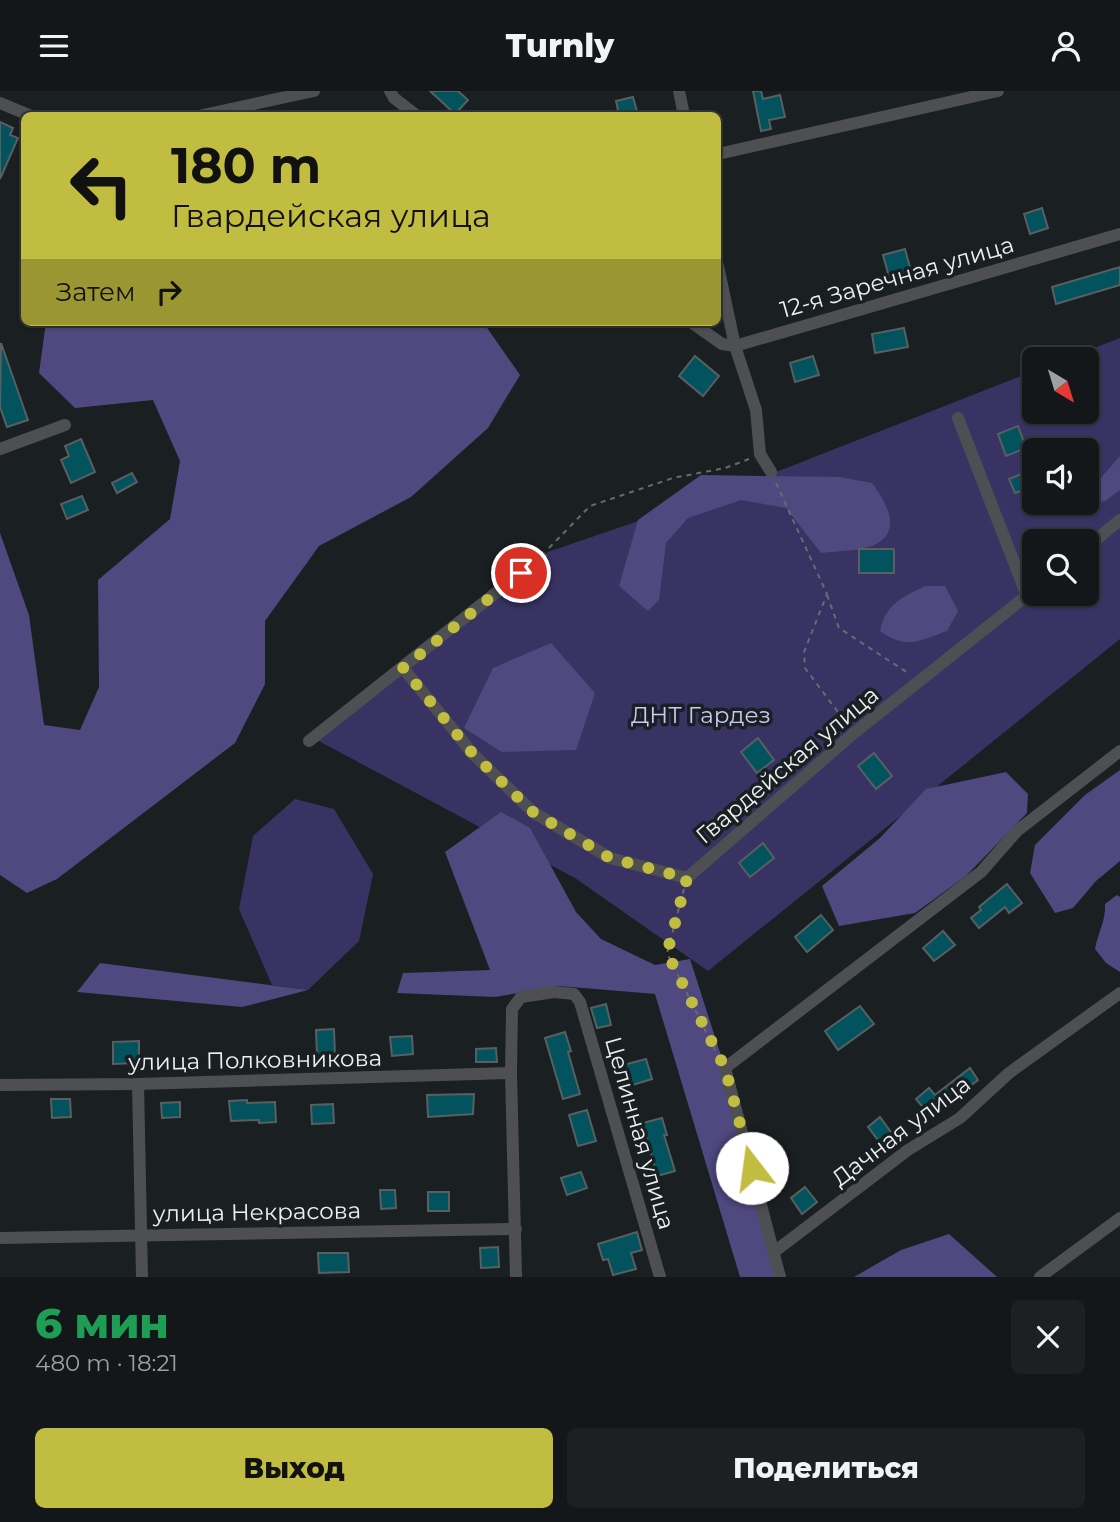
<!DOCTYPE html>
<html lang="ru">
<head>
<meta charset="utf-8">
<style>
  :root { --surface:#14171a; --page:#1d2023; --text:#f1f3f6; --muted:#9d9fa2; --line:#333639; --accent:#c1bd40 }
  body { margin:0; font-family:Montserrat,sans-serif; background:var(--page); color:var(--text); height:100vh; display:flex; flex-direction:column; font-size:26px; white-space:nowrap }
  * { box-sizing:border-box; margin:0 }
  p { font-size:23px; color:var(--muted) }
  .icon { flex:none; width:38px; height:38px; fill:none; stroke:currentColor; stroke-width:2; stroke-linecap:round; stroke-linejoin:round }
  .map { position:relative; height:1186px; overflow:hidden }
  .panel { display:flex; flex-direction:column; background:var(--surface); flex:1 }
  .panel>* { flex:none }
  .hud { position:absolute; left:21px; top:21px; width:700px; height:214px; border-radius:10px; box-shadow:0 2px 5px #0004,0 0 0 2px var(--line); background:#c1bd40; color:#111; overflow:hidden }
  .needle { width:46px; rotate:142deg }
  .tools { position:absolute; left:1022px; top:256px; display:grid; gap:14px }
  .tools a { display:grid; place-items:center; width:77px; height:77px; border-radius:10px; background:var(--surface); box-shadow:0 2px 5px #0004,0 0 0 2px var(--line); font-size:35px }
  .pin { position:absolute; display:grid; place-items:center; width:60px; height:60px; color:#fff; margin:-30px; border:4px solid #fff; border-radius:50%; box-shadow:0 2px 7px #0007 }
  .me { position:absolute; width:77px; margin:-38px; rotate:345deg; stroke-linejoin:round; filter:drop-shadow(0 0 5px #0008) }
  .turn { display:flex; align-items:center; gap:24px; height:147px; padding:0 35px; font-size:32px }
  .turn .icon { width:91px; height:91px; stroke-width:2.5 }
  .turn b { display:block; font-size:49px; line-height:60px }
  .then { display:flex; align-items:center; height:66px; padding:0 35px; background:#0003; gap:14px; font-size:26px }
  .round { display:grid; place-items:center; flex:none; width:74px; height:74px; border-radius:10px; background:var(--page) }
  .overview { display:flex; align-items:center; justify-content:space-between; height:119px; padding:0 35px }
  h1 { font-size:42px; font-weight:800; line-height:52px; color:#1e9e55 }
  .primary-button { display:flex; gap:14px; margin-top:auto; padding:14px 35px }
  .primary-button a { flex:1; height:80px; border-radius:10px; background:var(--accent); color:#111; font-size:28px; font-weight:800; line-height:80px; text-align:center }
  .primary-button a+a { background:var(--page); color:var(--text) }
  header { display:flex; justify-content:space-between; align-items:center; height:91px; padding:0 35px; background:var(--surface); font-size:32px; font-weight:800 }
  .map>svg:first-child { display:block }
  .green { fill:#393364; fill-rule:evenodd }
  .forest { fill:#4f497f }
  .building { fill:#03535e; stroke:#585f60; stroke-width:2 }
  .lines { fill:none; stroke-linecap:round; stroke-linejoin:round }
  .path { stroke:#676b6e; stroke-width:2; stroke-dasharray:5 5; stroke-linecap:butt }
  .minor { stroke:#4e4f52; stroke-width:12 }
  .route { stroke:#c1bd40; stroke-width:12; stroke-dasharray:0 21.6 }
  .labels { text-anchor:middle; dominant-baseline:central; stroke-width:7; stroke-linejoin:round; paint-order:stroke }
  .street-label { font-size:23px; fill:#ecf0f2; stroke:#1a1f22 }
  .park-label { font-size:23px; fill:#c9c6f8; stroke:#1a1f22 }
</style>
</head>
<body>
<header><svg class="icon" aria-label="menu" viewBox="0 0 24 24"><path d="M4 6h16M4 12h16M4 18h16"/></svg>Turnly<svg class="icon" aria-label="person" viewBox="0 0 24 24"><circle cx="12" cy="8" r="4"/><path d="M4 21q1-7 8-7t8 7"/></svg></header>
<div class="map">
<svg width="1120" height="1186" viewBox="0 0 1120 1186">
  <rect width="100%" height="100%" fill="#1a1f22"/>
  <g class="green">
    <path d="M1120,247V548L708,880L575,787L315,648L548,461L740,395L1034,280V320H1087V268H1066ZM1034,359H1087V411H1034ZM1034,450H1087V502H1034Z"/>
    <polygon points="295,708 334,718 373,783 359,850 308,899 272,894 239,818 253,745"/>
  </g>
  <g class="forest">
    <polygon points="46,231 483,231 520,284 488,337 411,406 319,455 265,530 265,593 235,652 57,788 27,802 0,784 0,442 29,524 44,634 80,639 99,596 98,489 170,428 180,370 153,309 75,317 39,282"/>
    <polygon points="1120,365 1120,399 1105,410 1077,415 1080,411 1087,411 1087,403"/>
    <path d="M701,384L839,386L872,392C885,409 903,439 876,453C864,460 836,460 821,462L786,417L741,409L688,427L666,452L659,509L648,520L619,495L638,429Z"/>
    <path d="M925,495H945L958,520L947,540C919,550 906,559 880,540C886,513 901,507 925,495Z"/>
    <polygon points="551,552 595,602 576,659 502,661 464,637 493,577"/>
    <polygon points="1120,679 1120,770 1096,790 1073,817 1055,822 1030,782 1035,754 1085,704"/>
    <polygon points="1006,681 1028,703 1027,722 966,785 915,822 839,835 822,795 880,747 926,698"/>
    <polygon points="501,721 530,737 576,821 601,848 655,874 690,868 725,977 749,1094 780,1186 740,1186 655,903 559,895 495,906 397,902 403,882 490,879 445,761"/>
    <path d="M1117,804L1120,806V881L1106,872L1095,858C1098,841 1106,830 1105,813Z"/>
    <polygon points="100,872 308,899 242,916 77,901"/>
    <polygon points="949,1143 997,1186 854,1186 901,1159"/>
  </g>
  <g class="building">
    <polygon points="430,0 458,0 468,9 455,23"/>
    <polygon points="753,0 761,0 763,8 780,4 785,26 769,29 771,38 761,40"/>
    <polygon points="633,6 638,24 619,24 616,10"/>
    <polygon points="0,31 13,37 10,44 18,47 0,88"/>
    <polygon points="1042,117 1048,137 1030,143 1024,123"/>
    <polygon points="905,158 911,180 889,186 883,164"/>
    <polygon points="1120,176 1120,194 1056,213 1052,196"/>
    <polygon points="904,237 908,256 875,262 872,243"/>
    <polygon points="1,252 28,329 7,336 0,316"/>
    <polygon points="695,265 719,285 703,305 679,285"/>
    <polygon points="813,265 819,284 795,291 790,272"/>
    <polygon points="1018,335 1026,357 1006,365 998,343"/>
    <polygon points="81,348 95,381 71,392 61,369 69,365 65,355"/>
    <polygon points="132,382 137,391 117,402 112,392"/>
    <polygon points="1024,382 1030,397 1015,402 1009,388"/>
    <polygon points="82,405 88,419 67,428 61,413"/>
    <rect x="859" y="458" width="35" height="24"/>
    <polygon points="758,647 774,669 757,682 741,661"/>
    <polygon points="874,662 892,685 876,698 858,675"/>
    <polygon points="763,752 774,767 750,786 739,772"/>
    <polygon points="1007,793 1022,812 1009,822 1005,816 979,837 971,827 981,819 979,816"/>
    <polygon points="821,824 833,839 807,861 795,846"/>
    <polygon points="943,840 955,854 934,870 923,857"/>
    <polygon points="606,913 611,934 597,937 591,917"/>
    <polygon points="860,915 874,933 838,959 825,940"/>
    <polygon points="334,938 335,964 317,965 316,939"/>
    <polygon points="565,941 571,960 568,961 580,1003 563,1008 545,947"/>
    <polygon points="412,945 413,963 392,965 390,946"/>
    <polygon points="139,950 139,972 113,973 113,951"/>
    <polygon points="496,957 497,971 476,971 476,958"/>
    <polygon points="646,968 652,988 626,996 620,975"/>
    <polygon points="970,977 978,989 956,1006 952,1002 927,1021 916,1008 929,997 935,1004"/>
    <polygon points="474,1003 473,1023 428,1026 427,1004"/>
    <polygon points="51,1008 70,1008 71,1026 52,1027"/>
    <polygon points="247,1009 247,1012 275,1011 276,1031 259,1032 259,1029 231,1030 229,1010"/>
    <polygon points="180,1011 180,1026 162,1027 161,1012"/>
    <polygon points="333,1013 334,1032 312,1033 311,1014"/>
    <polygon points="587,1019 596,1050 578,1055 569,1024"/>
    <polygon points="880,1026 896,1048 884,1057 868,1036"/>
    <polygon points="662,1027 667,1044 664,1044 675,1080 657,1085 643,1032"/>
    <polygon points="581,1081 587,1097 567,1104 561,1087"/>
    <polygon points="805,1096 817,1111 802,1123 791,1107"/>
    <polygon points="380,1099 395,1099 396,1117 381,1118"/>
    <rect x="428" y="1101" width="21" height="19"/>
    <polygon points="637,1141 642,1159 631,1162 636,1178 613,1184 608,1168 603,1169 598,1153"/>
    <polygon points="498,1156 499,1176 481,1177 480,1157"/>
    <polygon points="318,1162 348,1162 349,1181 319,1182"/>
  </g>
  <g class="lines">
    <g class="path">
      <polyline points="776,392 827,503 804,561 805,577 847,633"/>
      <polyline points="549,457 590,415 673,387 725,377 749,368"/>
      <polyline points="827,504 839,537 908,582"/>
      <polyline points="684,798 667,862 719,967"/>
    </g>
    <g class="minor">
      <polyline points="390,0 394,7 416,24"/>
      <polyline points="679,0 684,24"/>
      <polyline points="0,12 29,24"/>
      <polyline points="203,24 314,0"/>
      <polyline points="718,63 998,0"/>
      <polyline points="718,175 735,255 756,319 760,363 771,381"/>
      <polyline points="691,231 722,253 735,255 1120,143"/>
      <polyline points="958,327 1027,505"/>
      <polyline points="0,358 65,334"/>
      <polyline points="1087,456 1120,429"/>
      <polyline points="403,577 473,663 533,721 610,767 687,787 854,642 1034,499"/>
      <polyline points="309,650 541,466"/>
      <polyline points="138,993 142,1186"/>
      <polyline points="0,994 138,993 511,982"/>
      <polyline points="0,1147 516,1138"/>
      <polyline points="774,1161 908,1059 960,1027 1009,982 1120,902"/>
      <polyline points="516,1186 511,982 512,918 521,906 554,901 574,903 580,911 660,1186"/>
      <polyline points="780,1186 725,977 981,781 1017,740 1120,660"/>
      <polyline points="1040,1186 1120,1127"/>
    </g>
  </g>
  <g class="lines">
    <polyline class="route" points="521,482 403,577 473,663 533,721 610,767 687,787 667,862 725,977 752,1077"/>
  </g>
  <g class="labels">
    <g class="street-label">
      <text transform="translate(897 186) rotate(-16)">12-я Заречная улица</text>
      <text transform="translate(787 674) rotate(-40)">Гвардейская улица</text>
      <text transform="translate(255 969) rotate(-1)">улица Полковникова</text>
      <text transform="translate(901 1040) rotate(-37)">Дачная улица</text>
      <text transform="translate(640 1042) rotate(74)">Целинная улица</text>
      <text transform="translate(257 1121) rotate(-1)">улица Некрасова</text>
    </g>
    <g class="park-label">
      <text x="701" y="624">ДНТ Гардез</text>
    </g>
  </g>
</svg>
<div class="tools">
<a><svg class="needle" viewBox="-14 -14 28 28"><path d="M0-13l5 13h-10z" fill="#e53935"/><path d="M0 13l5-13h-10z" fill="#9d9fa2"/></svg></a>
<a><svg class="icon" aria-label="sound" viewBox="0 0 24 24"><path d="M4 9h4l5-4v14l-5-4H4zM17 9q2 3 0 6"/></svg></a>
<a><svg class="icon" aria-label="search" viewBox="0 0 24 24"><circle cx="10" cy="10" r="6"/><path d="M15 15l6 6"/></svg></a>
</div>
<div class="pin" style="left:521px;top:482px;background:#d93025"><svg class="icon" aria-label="arrive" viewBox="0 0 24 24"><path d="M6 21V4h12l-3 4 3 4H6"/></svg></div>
<svg class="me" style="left:752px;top:1077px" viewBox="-20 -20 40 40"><circle r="19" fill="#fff"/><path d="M0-13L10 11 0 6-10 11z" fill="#c1bd40"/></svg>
<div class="hud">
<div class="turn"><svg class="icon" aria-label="left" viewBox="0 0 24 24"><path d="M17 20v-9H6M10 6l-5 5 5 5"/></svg><div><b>180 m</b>Гвардейская улица</div></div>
<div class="then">Затем<svg class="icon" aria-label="right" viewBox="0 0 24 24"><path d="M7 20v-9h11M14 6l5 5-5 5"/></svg></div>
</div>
</div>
<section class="panel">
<div class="overview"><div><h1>6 мин</h1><p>480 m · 18:21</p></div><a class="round"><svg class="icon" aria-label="close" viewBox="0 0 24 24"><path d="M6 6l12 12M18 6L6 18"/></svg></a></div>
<div class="primary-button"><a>Выход</a><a>Поделиться</a></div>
</section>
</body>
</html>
